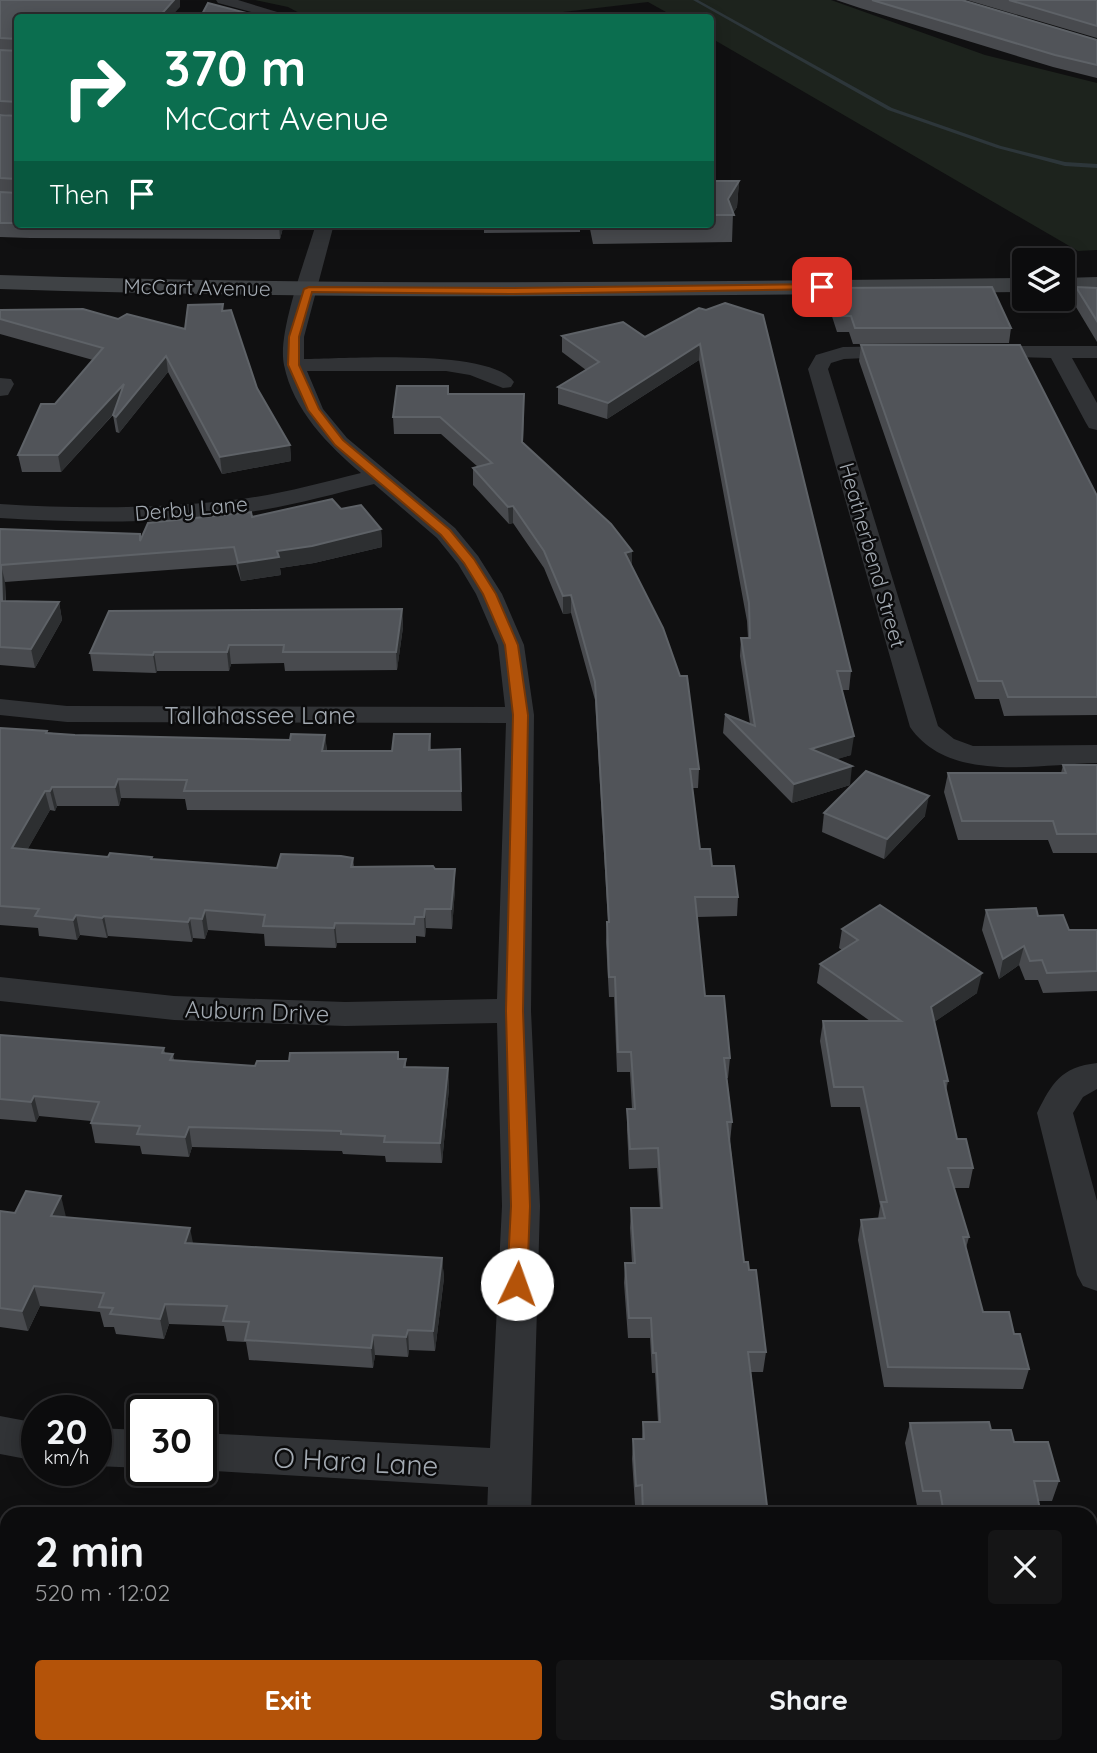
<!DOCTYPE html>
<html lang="en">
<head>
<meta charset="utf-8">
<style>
  :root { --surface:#0c0c0d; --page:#151516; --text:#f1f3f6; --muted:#9a9b9d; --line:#2c2c2e; --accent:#b45309 }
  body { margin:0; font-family:Quicksand,sans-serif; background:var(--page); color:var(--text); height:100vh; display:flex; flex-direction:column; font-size:26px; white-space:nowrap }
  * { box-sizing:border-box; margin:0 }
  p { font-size:23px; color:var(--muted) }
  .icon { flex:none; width:38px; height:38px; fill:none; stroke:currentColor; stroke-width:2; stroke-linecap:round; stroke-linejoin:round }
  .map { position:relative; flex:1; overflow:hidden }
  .drawer { position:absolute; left:0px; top:1507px; width:1097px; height:247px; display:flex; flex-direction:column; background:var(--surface); border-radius:21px 21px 0 0; box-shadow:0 4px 18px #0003,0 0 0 2px var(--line) }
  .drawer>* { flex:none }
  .top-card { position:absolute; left:14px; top:14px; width:700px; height:214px; border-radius:7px; box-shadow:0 4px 18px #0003,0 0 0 2px var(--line); background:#0b6e4f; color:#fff; overflow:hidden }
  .buttons { position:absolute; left:1012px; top:248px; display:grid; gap:14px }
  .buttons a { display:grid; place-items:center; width:63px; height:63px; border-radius:7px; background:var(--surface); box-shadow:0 4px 18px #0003,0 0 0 2px var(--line); font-size:35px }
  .speed { position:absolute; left:21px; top:1395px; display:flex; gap:14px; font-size:35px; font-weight:700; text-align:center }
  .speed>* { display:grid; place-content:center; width:91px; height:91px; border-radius:50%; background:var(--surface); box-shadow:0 4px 18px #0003,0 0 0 2px var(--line); line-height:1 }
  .speed small { font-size:18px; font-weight:400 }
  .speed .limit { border:4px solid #111; border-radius:10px; background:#fff; color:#111 }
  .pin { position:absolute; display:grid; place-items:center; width:60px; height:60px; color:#fff; margin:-30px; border-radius:14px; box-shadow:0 4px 10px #0006 }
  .me { position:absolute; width:77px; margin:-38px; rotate:3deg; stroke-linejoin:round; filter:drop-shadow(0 0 5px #0008) }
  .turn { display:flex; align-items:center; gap:24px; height:147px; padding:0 35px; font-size:32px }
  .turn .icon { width:91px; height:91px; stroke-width:2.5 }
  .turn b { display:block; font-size:49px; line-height:60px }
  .then { display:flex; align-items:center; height:66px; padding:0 35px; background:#0003; gap:14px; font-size:26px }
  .round { display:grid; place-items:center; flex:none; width:74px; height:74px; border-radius:7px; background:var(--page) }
  .summary { display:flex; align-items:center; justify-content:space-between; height:119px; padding:0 35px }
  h1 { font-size:42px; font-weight:700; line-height:52px }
  .action { display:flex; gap:14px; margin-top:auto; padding:14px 35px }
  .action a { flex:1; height:80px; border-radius:7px; background:var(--accent); color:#fff; font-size:28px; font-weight:700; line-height:80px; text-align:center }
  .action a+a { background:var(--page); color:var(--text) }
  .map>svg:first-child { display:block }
  .green { fill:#1d231d }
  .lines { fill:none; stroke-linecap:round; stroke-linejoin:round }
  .stream { fill:#2d363a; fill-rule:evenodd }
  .minor { fill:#313336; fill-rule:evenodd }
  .secondary { fill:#3f4245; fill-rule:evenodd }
  .wall { fill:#484a4e }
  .shaded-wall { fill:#2d2f31 }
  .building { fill:#515459; stroke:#5e6267; stroke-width:2 }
  .route { fill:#b45309; stroke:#753606; stroke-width:2 }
  .labels { text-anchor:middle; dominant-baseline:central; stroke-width:5; stroke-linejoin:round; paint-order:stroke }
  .far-street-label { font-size:21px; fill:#a2a9b1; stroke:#0b0b0c }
  .street-label { font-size:24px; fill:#a2a9b1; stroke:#0b0b0c }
  .near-street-label { font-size:28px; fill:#a2a9b1; stroke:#0b0b0c }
</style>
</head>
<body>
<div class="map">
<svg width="1097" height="1753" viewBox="0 0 1097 1753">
  <rect width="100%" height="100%" fill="#101011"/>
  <polygon class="green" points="255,0 831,0 985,55 1097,83 1097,250 1078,251 711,38 710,18 675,17 648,2 512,18 309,18 288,7"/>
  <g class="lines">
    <polygon class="stream" points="693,0 698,0 892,108 1001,146 1065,162 1097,164 1097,168 1065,166 997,148 888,110"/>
    <g class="minor">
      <polygon points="216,0 238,0 297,18 273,18 218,3"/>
      <path d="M316,224H334L304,337V359C346,359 490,348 514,382L511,387L503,388L470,375L446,371H307L323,409L347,438L455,528L478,556L502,594L524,645L534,715L531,1011L540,1206L531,1514H487L488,1487L198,1470H201V1433L490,1448L502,1206L497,1023L345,1026L174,1020L0,1001V977L174,996L345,1002L497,999L506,723L67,722L0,715V699L67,706L505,707L498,645L476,594L458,564L437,538L374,484C330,495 287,507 242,513C162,524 80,523 0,518V504C80,509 161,509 241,499C281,494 321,483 361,473C328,445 293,410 284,365C277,333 306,258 316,224Z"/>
      <path d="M903,346L910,348L913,352L910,356L844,359L831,363L828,369L938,726L954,739L973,746L1097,745V763C1038,764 949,784 910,727L808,369L816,355L843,347Z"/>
      <polygon points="979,346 1097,346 1097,358 1072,358 1097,403 1097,430 1089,428 1086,423 1051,358 972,356 969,352 972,348"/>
      <polygon points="0,378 11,379 14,384 8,395 0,396"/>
      <path d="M1097,1063V1089L1083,1097L1073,1113L1097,1201V1291L1083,1286L1077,1275L1037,1113C1052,1083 1061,1067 1097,1063Z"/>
      <polygon points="0,1416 37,1423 37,1461 0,1454"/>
      <polygon points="96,1428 142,1430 142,1468 96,1466"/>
      <polygon points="475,1746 525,1746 524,1753 474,1753"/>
    </g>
    <g class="secondary">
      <path d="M0,275C341,286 682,282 1024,278V292C682,296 341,300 0,289Z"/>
      <polygon points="1097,277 1097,291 1062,292 1062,278"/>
    </g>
  </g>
  <g class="wall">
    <polygon points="0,0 180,7 18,18 18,224 284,224 280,239 30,238 0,237 0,115 17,116 0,114"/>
    <polygon points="836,0 962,0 1097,40 1097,78 1053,67 860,8"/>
    <polygon points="967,0 1097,0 1097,38"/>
    <polygon points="710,181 739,181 737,207 733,213 732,242 593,244 589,224 710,224"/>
    <polygon points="484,224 580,224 580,232 484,233"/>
    <polygon points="1076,287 1097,288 1097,342 1073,302"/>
    <polygon points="830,288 1011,328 1009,343 853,344 849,332 837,332 828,304"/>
    <polygon points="699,308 851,671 849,690 842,690 851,755 836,759 850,785 792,803 723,733 725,714 750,724 740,656 741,638 748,638 747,621 699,360 607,419 558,404 558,387 586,370 562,352 562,336 645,337"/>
    <polygon points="0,310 118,319 185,329 223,310 257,388 290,445 291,461 222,474 168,372 119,433 116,432 113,415 61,472 22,472 18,455 55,404 93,360 0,334"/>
    <polygon points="861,345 1097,496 1097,715 1004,716 999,699 975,699 859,361"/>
    <polygon points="448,394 524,411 523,443 632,566 699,769 698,788 692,788 700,849 712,866 738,897 737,916 697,917 705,996 730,1058 728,1078 727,1078 732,1122 730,1142 744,1262 766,1352 763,1372 751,1372 768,1514 641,1514 641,1505 635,1505 632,1459 633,1439 642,1439 643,1422 658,1422 655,1373 652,1373 650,1338 628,1338 624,1283 625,1263 632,1263 630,1228 631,1208 660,1208 657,1168 629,1169 627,1130 627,1109 632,1109 630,1072 617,1072 614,997 609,997 606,942 607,922 608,922 595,700 571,613 563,614 544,568 513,523 509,524 473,485 473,468 478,467 441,434 394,434 393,417"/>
    <polygon points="341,509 381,529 382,547 314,563 280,568 281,575 241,581 236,565 5,582 6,601 59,602 62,620 35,668 0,665 0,529 140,534 141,539 252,517"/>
    <polygon points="402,609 403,627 397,670 285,671 284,663 231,664 229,671 157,671 156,673 93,671 90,653"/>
    <polygon points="0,728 75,735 290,740 325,735 327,751 392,751 430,734 431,750 460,749 462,811 187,810 185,799 121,798 119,806 57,806 55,811 50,810 27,850 108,857 277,868 353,858 354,867 435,869 455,889 452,929 426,928 425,937 416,936 416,943 337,943 336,948 265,946 264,934 208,930 205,939 193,938 192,942 108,936 107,938 80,935 77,940 39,936 38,928 0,925"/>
    <polygon points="1063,765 1097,765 1097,853 1053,853 1048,840 958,840 944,792 948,773 1061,773"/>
    <polygon points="824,813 925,816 884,859 822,832"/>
    <polygon points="986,910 1038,916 1069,930 1097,930 1097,991 1043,993 1038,980 1025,980 1019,965 999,979 982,930"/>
    <polygon points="842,929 977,993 934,1022 948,1081 946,1091 957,1139 973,1168 969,1188 954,1188 969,1237 966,1248 983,1312 1014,1334 1029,1369 1023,1389 884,1387 858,1240 861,1220 878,1219 880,1206 860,1107 831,1107 820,1041 823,1021 870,1021 817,983 820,964 842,950 839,948"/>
    <polygon points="0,1035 164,1048 165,1053 173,1054 174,1060 255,1066 289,1061 406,1059 406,1067 448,1068 449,1088 442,1163 386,1162 385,1156 343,1154 342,1151 192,1147 189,1157 142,1154 140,1146 95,1143 91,1123 91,1121 39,1116 36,1122 0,1119"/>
    <polygon points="0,1211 15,1213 66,1217 193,1243 442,1258 444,1278 435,1351 409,1350 408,1357 375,1355 373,1368 249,1360 246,1342 227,1341 224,1326 169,1324 164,1339 116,1334 114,1327 104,1327 100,1312 40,1306 28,1331 0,1327"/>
    <polygon points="910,1423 991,1430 1014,1442 1059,1481 1052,1501 1038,1501 1041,1514 935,1514 935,1511 918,1511 905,1443"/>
    <polygon points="0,1562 7,1563 7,1721 0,1720"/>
    <polygon points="646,1746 782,1746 783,1753 646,1753"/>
    <polygon points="944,1746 1090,1746 1097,1753 945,1753"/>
  </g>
  <g class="shaded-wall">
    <polygon points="174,0 180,0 180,7 170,18 158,18"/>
    <polygon points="739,181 737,207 732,215 728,199"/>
    <polygon points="279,224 284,224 280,239 279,225"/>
    <polygon points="700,344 699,360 607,419 608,403"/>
    <polygon points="166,356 168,372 119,433 116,417"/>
    <polygon points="124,384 126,400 61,472 58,455"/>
    <polygon points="290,445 291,461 222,474 220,457"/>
    <polygon points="513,506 513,523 509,524 508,507"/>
    <polygon points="381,529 382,547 314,563 280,568 281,575 241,581 238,563 277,551"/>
    <polygon points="632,551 632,569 625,553"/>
    <polygon points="1,565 5,582 6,619 2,601"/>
    <polygon points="571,595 571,613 563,614 563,596"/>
    <polygon points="59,602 62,620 35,668 31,649"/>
    <polygon points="402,609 403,627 397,670 396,652"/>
    <polygon points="229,645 231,664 229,671 227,652"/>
    <polygon points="154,652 157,671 156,673 153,655"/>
    <polygon points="325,735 327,753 322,751"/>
    <polygon points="854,736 851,755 809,768 811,749"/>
    <polygon points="852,766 850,785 792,803 794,784"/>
    <polygon points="118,779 121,798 119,806 115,787"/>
    <polygon points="52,787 57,806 55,811 50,791"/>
    <polygon points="45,791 50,810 17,868 12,848"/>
    <polygon points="929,796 925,816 884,859 887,839"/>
    <polygon points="455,869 455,889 452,929 451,909"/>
    <polygon points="425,909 426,928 425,937 424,917"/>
    <polygon points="205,910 208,930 205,939 202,919"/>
    <polygon points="76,915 80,935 77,940 73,920"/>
    <polygon points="104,916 108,936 107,938 102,918"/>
    <polygon points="190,918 193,938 192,942 188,922"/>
    <polygon points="335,923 337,943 336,948 334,928"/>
    <polygon points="1024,946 1019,965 999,979 1003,959"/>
    <polygon points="982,973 977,993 927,1027 931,1007"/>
    <polygon points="448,1068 449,1088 442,1163 440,1143"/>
    <polygon points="34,1096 39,1116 36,1122 31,1102"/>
    <polygon points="189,1127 192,1147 189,1157 185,1137"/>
    <polygon points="61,1196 66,1217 51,1216"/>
    <polygon points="190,1228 194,1248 185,1243"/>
    <polygon points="442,1258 444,1278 435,1351 433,1331"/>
    <polygon points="34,1286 40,1306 28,1331 22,1311"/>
    <polygon points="165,1304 169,1324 164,1339 160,1319"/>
    <polygon points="408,1330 409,1350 408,1357 406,1337"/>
    <polygon points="373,1335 375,1355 373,1368 371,1348"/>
  </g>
  <g class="building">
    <polygon points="0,0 174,0 158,18 18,18 18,39 0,38"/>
    <polygon points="872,0 962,0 1097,40 1097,65 1055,55"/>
    <polygon points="1009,0 1097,0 1097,26"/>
    <polygon points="208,3 266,18 200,18"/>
    <polygon points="0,50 18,51 18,102 0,101"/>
    <polygon points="18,107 18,223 0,223 0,192 17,193 17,179 0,178 0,115 17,116"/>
    <polygon points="710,181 739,181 728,199 734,215 710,215"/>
    <polygon points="75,224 279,224 279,225"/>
    <polygon points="992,287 1011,328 855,328 851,316 839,316 830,288"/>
    <polygon points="1076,287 1097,288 1097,321"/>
    <polygon points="725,303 763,315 851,671 837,671 854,736 811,749 852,766 794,784 725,714 755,726 741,638 750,638 749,603 700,344 608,403 558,387 599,362 562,336 623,322 645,337 699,308 706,310"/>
    <polygon points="223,304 222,311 231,310 257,388 290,445 220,457 166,356 116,417 113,415 124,384 58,455 18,455 41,404 55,404 103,348 0,319 0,310 83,309 118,319 127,314 185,329 188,305"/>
    <polygon points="861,345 1020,345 1097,496 1097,697 1008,697 1002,681 978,681"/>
    <polygon points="397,386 448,386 448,394 524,394 522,442 611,524 632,551 625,553 663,628 680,676 687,676 699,769 690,769 700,849 710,849 712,866 734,866 738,897 695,897 705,996 724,996 730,1058 724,1058 732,1122 727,1122 744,1262 748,1262 749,1270 756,1270 766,1352 748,1352 768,1514 643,1514 642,1485 636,1486 633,1439 644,1439 643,1422 660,1422 656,1353 653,1353 651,1318 629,1318 625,1263 635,1263 631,1208 662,1208 658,1148 630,1149 627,1109 635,1109 631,1052 618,1052 615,977 609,977 607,922 609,922 595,682 571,595 563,596 544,551 513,506 508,507 473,468 492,463 440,417 393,417"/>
    <polygon points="332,499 341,509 361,505 381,529 312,546 277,551 279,557 238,563 234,547 1,565 2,601 59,602 31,649 0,647 0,529 140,534 140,541 148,523 251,512 252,517"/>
    <polygon points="402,609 396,652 283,652 284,645 229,645 227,652 154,652 153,655 90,653 109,611"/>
    <polygon points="0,728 47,731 46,733 75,735 290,740 291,734 325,735 322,751 392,751 394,734 430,734 429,750 460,749 461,791 184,791 187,780 118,779 115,787 52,787 50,791 45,791 12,848 108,857 110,853 152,857 151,859 277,868 281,854 341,856 353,858 351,867 433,866 435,869 455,869 451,909 425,909 424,917 415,917 414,924 335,923 334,928 263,926 265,915 205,910 202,919 190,918 188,922 104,916 102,918 76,915 73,920 35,916 39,909 0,906"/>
    <polygon points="1063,765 1097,765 1097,834 1057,834 1053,821 962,821 948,773 1066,773"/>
    <polygon points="866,771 929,796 887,839 824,813"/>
    <polygon points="880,905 982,973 931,1007 948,1081 944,1081 957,1139 966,1139 973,1168 948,1168 969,1237 963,1237 983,1312 1009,1312 1014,1334 1020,1334 1029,1369 888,1367 861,1220 885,1218 881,1202 887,1202 863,1087 834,1087 823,1021 901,1021 820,964 858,940 842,929"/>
    <polygon points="1036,908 1038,916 1063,915 1069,930 1097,930 1097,971 1047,973 1042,960 1030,961 1024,946 1003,959 986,910"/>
    <polygon points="0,1035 164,1048 162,1053 173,1054 170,1060 255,1066 257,1061 289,1061 290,1053 398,1052 398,1059 406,1059 404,1067 448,1068 440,1143 384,1142 385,1136 341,1134 341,1131 189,1127 185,1137 137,1134 140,1126 91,1123 99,1102 34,1096 31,1102 0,1099"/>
    <polygon points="26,1191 61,1196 51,1216 190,1228 185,1243 442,1258 433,1331 408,1330 406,1337 373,1335 371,1348 245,1340 249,1322 223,1321 227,1306 165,1304 160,1319 110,1314 113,1308 99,1307 104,1293 34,1286 22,1311 0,1308 0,1211 15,1213"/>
    <polygon points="989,1422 991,1430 1011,1430 1014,1442 1048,1442 1059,1481 1034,1481 1041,1514 944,1514 940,1491 923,1491 910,1423"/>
    <polygon points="0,1562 7,1563 7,1703 0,1702"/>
    <polygon points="1090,1694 1097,1694 1097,1753 954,1753 953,1746 1090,1746"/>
    <polygon points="648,1746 782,1746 783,1753 703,1753 704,1748"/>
  </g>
  <polygon class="route" points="822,284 827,287 825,289 514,294 312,292 299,337 299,365 319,409 343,440 450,530 474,559 496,594 518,645 528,715 523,1011 530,1206 527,1284 524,1290 517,1292 510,1290 507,1284 511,1206 506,1011 513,715 505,645 483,594 464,563 441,535 335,445 308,410 288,365 289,337 304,289 309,287 514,288"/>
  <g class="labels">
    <g class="far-street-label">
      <text transform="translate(197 287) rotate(1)">McCart Avenue</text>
      <text transform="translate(191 508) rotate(-5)">Derby Lane</text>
      <text transform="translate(873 555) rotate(74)">Heatherbend Street</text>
    </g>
    <g class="street-label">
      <text x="260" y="715">Tallahassee Lane</text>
      <text transform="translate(257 1011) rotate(2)">Auburn Drive</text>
    </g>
    <g class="near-street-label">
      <text transform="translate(356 1461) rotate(3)">O Hara Lane</text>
    </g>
  </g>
</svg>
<div class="buttons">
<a><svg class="icon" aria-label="layers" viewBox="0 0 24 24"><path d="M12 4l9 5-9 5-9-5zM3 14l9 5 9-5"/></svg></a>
</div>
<div class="speed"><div>20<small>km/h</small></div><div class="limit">30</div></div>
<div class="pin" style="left:822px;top:287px;background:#d93025"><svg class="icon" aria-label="arrive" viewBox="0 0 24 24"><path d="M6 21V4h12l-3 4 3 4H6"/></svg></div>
<svg class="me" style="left:517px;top:1284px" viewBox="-20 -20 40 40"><circle r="19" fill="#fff"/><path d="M0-13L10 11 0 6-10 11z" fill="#b45309"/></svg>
<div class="top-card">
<div class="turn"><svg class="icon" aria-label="right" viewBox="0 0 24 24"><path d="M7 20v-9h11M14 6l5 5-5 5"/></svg><div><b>370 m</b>McCart Avenue</div></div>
<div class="then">Then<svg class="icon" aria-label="arrive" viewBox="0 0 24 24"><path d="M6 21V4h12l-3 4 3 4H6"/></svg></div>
</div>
<section class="drawer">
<div class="summary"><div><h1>2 min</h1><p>520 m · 12:02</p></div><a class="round"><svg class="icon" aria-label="close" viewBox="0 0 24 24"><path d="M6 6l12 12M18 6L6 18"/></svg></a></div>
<div class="action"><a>Exit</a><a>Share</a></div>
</section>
</div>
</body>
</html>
